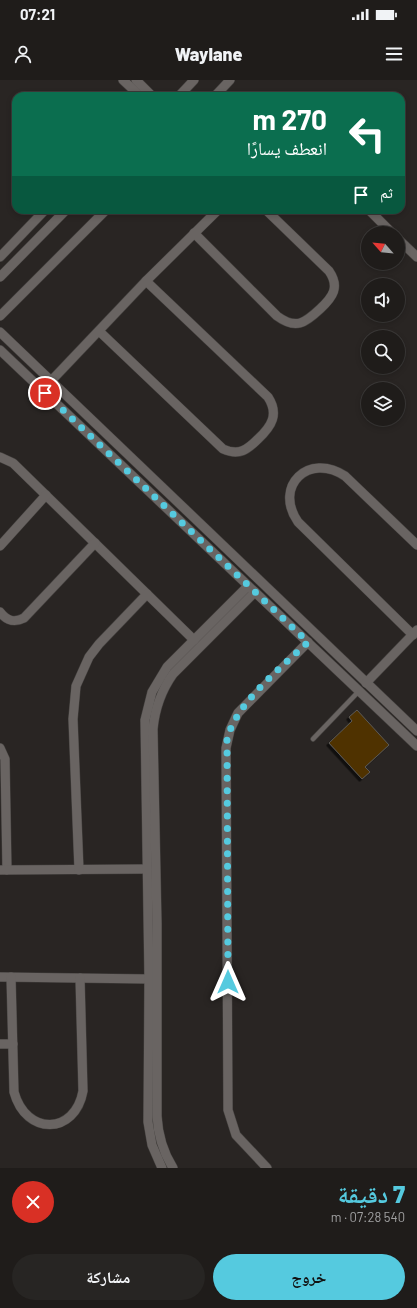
<!DOCTYPE html>
<html lang="ar">
<head>
<meta charset="utf-8">
<style>
  :root { --surface:#1f1c1a; --page:#272523; --text:#f1f3f6; --muted:#a1a1a2; --line:#3c3a39; --accent:#55cadf }
  body { margin:0; font-family:Barlow,"Noto Naskh Arabic",sans-serif; background:var(--page); color:var(--text); direction:rtl; height:100vh; display:flex; flex-direction:column; font-size:15px; white-space:nowrap }
  * { box-sizing:border-box; margin:0 }
  p { font-size:13px; color:var(--muted) }
  .icon { flex:none; width:22px; height:22px; fill:none; stroke:currentColor; stroke-width:2; stroke-linecap:round; stroke-linejoin:round }
  .map { position:relative; height:1088px; overflow:hidden; direction:ltr }
  .drawer { display:flex; flex-direction:column; background:var(--surface); flex:1 }
  .drawer>* { flex:none }
  .hud { position:absolute; left:12px; top:12px; width:393px; height:122px; border-radius:12px; box-shadow:0 2px 6px #0003,0 0 0 1px var(--line); direction:rtl; background:#0b6e4f; color:#fff; overflow:hidden }
  .needle { width:26px; rotate:297deg }
  .buttons { position:absolute; left:361px; top:146px; display:grid; gap:8px }
  .buttons a { display:grid; place-items:center; width:44px; height:44px; border-radius:50%; background:var(--surface); box-shadow:0 2px 6px #0003,0 0 0 1px var(--line); font-size:20px }
  .pin { position:absolute; display:grid; place-items:center; width:34px; height:34px; color:#fff; margin:-17px; border:2px solid #fff; border-radius:50%; box-shadow:0 1px 4px #0007 }
  .me { position:absolute; width:44px; margin:-22px; rotate:0deg; stroke-linejoin:round; filter:drop-shadow(0 0 3px #0008) }
  .turn { display:flex; align-items:center; gap:14px; height:84px; padding:0 12px; font-size:18px }
  .turn .icon { width:52px; height:52px; stroke-width:2.5 }
  .turn b { display:block; font-size:28px; line-height:34px }
  .then { display:flex; align-items:center; height:38px; padding:0 12px; background:#0003; gap:8px; font-size:15px }
  .round { display:grid; place-items:center; flex:none; width:42px; height:42px; border-radius:21px; background:var(--page) }
  .headline { display:flex; align-items:center; justify-content:space-between; height:68px; padding:0 12px }
  h1 { font-size:24px; font-weight:800; line-height:30px; color:var(--accent) }
  .cta { display:flex; gap:8px; margin-top:auto; padding:8px 12px }
  .cta a { flex:1; height:46px; border-radius:24px; background:var(--accent); color:#111; font-size:16px; font-weight:800; line-height:46px; text-align:center }
  .cta a+a { background:var(--page); color:var(--text) }
  .status { display:flex; justify-content:space-between; align-items:center; height:28px; padding:0 20px; background:var(--surface); direction:ltr }
  .status svg { height:11px; fill:currentColor }
  header { display:flex; justify-content:space-between; align-items:center; height:52px; padding:0 12px; background:var(--surface); font-size:18px; font-weight:800 }
  .map>svg:first-child { display:block }
  .building { fill:#4f3300; stroke:#5c5955; filter:url(#shadow) }
  .lines { fill:none; stroke-linecap:round; stroke-linejoin:round }
  .lane-casing { stroke:#44413f; stroke-width:5.5 }
  .street-casing { stroke:#44413f; stroke-width:10 }
  .lane { stroke:#696462; stroke-width:4.5 }
  .street { stroke:#696462; stroke-width:9 }
  .route { stroke:#55cadf; stroke-width:7; stroke-dasharray:0 12.6 }
</style>
</head>
<body>
<div class="status"><b>07:21</b><svg viewBox="0 0 49 12"><path d="M0 12V9h3v3zM5 12V6h3v6zM10 12V3h3v9zM15 12V0h3v12zM26 1h20v11H26zM47 4h2v5h-2z"/></svg></div>
<header><svg class="icon" aria-label="menu" viewBox="0 0 24 24"><path d="M4 6h16M4 12h16M4 18h16"/></svg>Waylane<svg class="icon" aria-label="person" viewBox="0 0 24 24"><circle cx="12" cy="8" r="4"/><path d="M4 21q1-7 8-7t8 7"/></svg></header>
<div class="map">
<svg width="417" height="1088" viewBox="0 0 417 1088">
  <defs>
    <filter id="shadow"><feDropShadow dx="-2.5" dy="2.5" stdDeviation="0" flood-color="#0009"/></filter>
  </defs>
  <rect width="100%" height="100%" fill="#292523"/>
  <polygon class="building" points="357,630 389,665 365,687 370,692 362,699 329,663 352,641 349,637"/>
  <g class="lines">
    <g class="lane-casing">
      <polyline id="lane" points="313,659 359,611"/>
    </g>
    <g class="street-casing">
      <g id="street">
        <polyline points="123,0 140,16"/>
        <polyline points="136,0 152,16"/>
        <polyline points="179,16 194,0"/>
        <polyline points="215,16 230,0"/>
        <polyline points="369,130 392,153"/>
        <path d="M194,153L277,236C296,250 305,243 320,229C333,217 340,207 329,191L266,130"/>
        <polyline points="398,159 417,177"/>
        <polyline points="0,177 45,130"/>
        <polyline points="0,197 66,130"/>
        <polyline points="0,236 106,130"/>
        <path d="M99,251L223,369C239,376 247,370 258,359C272,346 279,334 268,317L146,201"/>
        <polyline points="0,252 417,651"/>
        <polyline points="0,270 417,666"/>
        <polyline points="51,301 146,201 218,130"/>
        <polyline points="0,377 13,383 194,560"/>
        <polyline points="0,466 46,415"/>
        <path d="M0,532C7,541 14,543 24,538L95,463"/>
        <path d="M413,555L298,442C273,406 309,372 345,396L417,465"/>
        <polyline points="366,603 417,550"/>
        <polyline points="0,668 5,679 7,790"/>
        <polyline points="0,790 147,789"/>
        <polyline points="79,790 73,639 76,606 89,577 99,564 147,514"/>
        <polyline points="0,897 149,899"/>
        <path d="M11,897L14,1012C26,1056 75,1055 83,1011L80,898"/>
        <polyline points="0,964 13,964"/>
        <polyline points="162,1088 152,1065 148,1042 149,899 145,640 152,612 167,587 248,506"/>
        <path d="M173,1088C163,1072 158,1055 157,1036V843L153,649C155,628 161,611 173,594L255,512"/>
        <polyline points="267,1088 236,1055 228,1030 226,668 230,650 238,633 308,562"/>
      </g>
    </g>
    <use href="#lane" class="lane"/>
    <use href="#street" class="street"/>
  </g>
  <g class="lines">
    <path class="route" d="M45,313L308,562C280,589 237,622 227,659L228,902"/>
  </g>
</svg>
<div class="buttons">
<a><svg class="needle" viewBox="-14 -14 28 28"><path d="M0-13l5 13h-10z" fill="#e53935"/><path d="M0 13l5-13h-10z" fill="#a1a1a2"/></svg></a>
<a><svg class="icon" aria-label="sound" viewBox="0 0 24 24"><path d="M4 9h4l5-4v14l-5-4H4zM17 9q2 3 0 6"/></svg></a>
<a><svg class="icon" aria-label="search" viewBox="0 0 24 24"><circle cx="10" cy="10" r="6"/><path d="M15 15l6 6"/></svg></a>
<a><svg class="icon" aria-label="layers" viewBox="0 0 24 24"><path d="M12 4l9 5-9 5-9-5zM3 14l9 5 9-5"/></svg></a>
</div>
<div class="pin" style="left:45px;top:313px;background:#d93025"><svg class="icon" aria-label="arrive" viewBox="0 0 24 24"><path d="M6 21V4h12l-3 4 3 4H6"/></svg></div>
<svg class="me" style="left:228px;top:902px" viewBox="-20 -20 40 40"><path d="M0-17L14 15 0 8-14 15z" fill="#55cadf" stroke="#fff" stroke-width="4"/></svg>
<div class="hud">
<div class="turn"><svg class="icon" aria-label="left" viewBox="0 0 24 24"><path d="M17 20v-9H6M10 6l-5 5 5 5"/></svg><div><b>270 m</b>انعطف يسارًا</div></div>
<div class="then">ثم<svg class="icon" aria-label="arrive" viewBox="0 0 24 24"><path d="M6 21V4h12l-3 4 3 4H6"/></svg></div>
</div>
</div>
<section class="drawer">
<div class="headline"><div><h1>7 دقيقة</h1><p>540 m · 07:28</p></div><a class="round" style="background:#d93025;color:#fff"><svg class="icon" aria-label="close" viewBox="0 0 24 24"><path d="M6 6l12 12M18 6L6 18"/></svg></a></div>
<div class="cta"><a>خروج</a><a>مشاركة</a></div>
</section>
</body>
</html>
